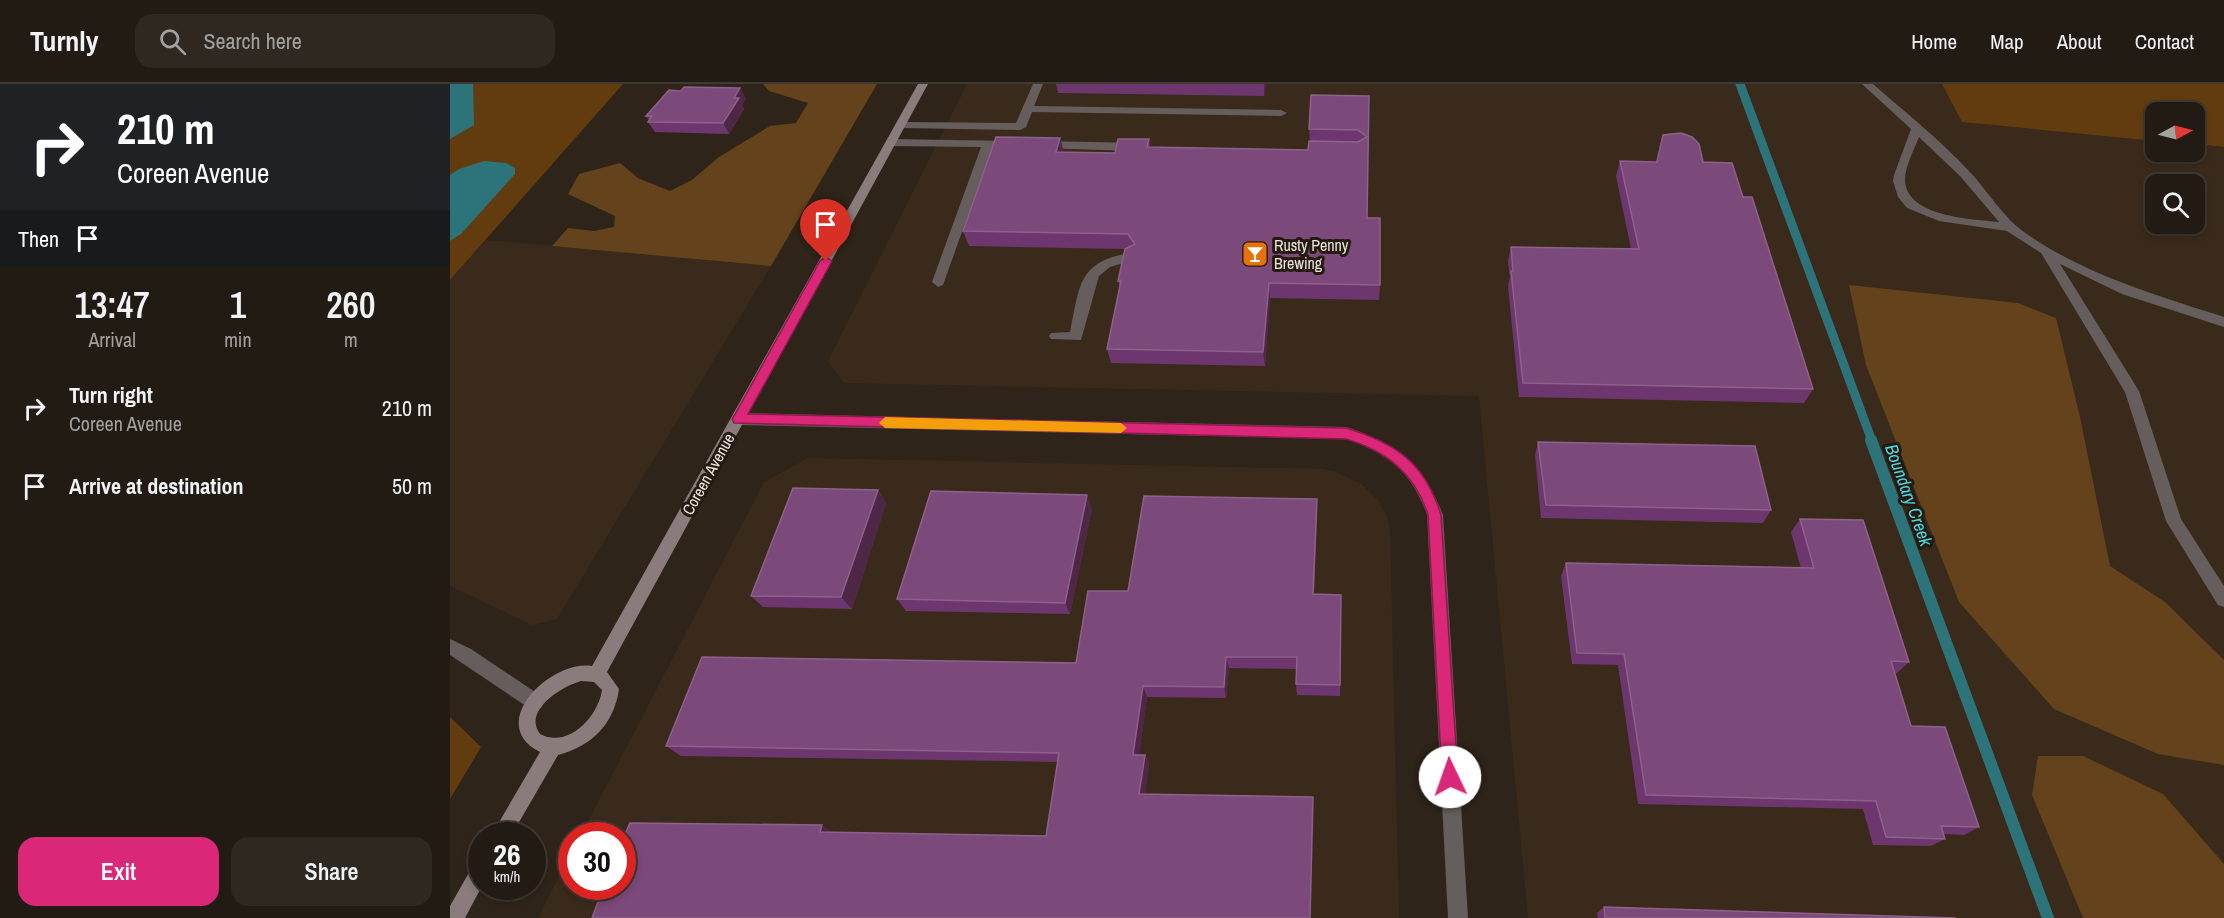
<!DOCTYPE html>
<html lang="en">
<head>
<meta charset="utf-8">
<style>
  :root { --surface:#221b13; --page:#2e2821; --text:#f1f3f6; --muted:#a2a1a0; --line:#3f3933; --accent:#db2777 }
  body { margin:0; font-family:"Archivo Narrow",sans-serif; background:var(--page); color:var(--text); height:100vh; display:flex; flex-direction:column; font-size:22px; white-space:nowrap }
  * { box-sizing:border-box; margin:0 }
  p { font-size:20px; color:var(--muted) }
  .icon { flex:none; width:33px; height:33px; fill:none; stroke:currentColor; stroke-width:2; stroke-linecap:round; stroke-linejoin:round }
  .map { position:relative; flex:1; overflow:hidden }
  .side { display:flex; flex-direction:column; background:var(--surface); width:450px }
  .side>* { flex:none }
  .hud { background:#202124; color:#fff; overflow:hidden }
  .needle { width:39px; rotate:83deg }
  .fabs { position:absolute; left:1695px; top:18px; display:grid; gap:12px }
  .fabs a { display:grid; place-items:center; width:60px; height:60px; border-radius:12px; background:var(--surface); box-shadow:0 3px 9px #0003,0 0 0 2px var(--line); font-size:30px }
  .speed { position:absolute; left:18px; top:738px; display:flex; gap:12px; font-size:30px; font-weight:700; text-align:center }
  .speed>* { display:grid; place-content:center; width:78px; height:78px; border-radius:50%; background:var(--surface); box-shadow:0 3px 9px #0003,0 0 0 2px var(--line); line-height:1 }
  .speed small { font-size:15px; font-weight:400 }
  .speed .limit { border:9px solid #d22; background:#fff; color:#111 }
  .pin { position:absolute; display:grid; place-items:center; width:51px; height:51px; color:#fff; margin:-62px -26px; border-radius:50% 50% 50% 0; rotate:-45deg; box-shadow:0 0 6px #0007 }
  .pin .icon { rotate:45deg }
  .me { position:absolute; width:66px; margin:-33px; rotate:357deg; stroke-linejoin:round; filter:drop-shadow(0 0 4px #0008) }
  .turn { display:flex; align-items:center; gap:21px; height:126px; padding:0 18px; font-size:27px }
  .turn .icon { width:78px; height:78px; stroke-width:2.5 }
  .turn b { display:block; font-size:42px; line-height:51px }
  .then { display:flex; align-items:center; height:57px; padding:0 18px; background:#0003; gap:12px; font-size:22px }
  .eta { display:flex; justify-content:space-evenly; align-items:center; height:102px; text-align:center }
  .eta b { font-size:36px; font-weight:600; line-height:42px }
  .cta { display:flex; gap:12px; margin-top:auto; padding:12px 18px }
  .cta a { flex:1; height:69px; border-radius:18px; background:var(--accent); color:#fff; font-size:24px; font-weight:600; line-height:69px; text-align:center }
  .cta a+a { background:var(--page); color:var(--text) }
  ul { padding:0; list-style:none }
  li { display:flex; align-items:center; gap:18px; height:78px; padding:0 18px }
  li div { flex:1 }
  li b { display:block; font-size:22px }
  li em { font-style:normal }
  header { display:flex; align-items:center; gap:36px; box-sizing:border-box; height:84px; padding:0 30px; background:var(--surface); border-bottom:2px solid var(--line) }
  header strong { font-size:28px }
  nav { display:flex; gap:33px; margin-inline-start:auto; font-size:21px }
  .search { width:420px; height:54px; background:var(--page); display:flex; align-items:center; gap:15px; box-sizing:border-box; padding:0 21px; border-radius:18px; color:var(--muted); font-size:22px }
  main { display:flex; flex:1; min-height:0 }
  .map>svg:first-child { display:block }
  .built { fill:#3a2a1b; fill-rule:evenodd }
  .green { fill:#623c0f }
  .forest { fill:#64421c }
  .water { fill:#2c747a }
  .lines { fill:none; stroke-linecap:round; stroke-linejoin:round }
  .stream-far1 { stroke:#2c747a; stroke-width:9 }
  .stream { stroke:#2c747a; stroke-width:12 }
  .lane { fill:#665d5d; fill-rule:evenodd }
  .street { fill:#665d5d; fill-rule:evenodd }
  .secondary { fill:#8a7c7c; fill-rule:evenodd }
  .wall { fill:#6e366e }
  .shaded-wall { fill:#4e2747 }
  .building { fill:#7b497a; stroke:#8d618a; stroke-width:1.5 }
  .route { fill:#db2777; stroke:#8e194d; stroke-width:1.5 }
  .slow { fill:#f59e0b }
  .labels { text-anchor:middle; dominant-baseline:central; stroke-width:6; stroke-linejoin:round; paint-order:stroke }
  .poi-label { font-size:16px; fill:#ece4de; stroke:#241a10; text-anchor:start }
  .street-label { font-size:16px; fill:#ece4de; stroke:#241a10 }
  .water-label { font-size:18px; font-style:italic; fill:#4cd9e4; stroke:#241a10 }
</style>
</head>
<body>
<header>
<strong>Turnly</strong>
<div class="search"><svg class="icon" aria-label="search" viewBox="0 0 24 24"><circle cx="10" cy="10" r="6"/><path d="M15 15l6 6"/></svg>Search here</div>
<nav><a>Home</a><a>Map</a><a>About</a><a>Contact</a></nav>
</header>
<main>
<section class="side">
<div class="hud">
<div class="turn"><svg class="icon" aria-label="right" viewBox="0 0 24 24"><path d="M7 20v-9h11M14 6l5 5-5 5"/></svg><div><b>210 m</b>Coreen Avenue</div></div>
<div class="then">Then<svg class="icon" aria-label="arrive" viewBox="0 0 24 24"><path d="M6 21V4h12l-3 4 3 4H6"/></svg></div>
</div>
<div class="eta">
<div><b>13:47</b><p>Arrival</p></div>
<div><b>1</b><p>min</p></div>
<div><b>260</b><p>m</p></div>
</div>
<ul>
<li><svg class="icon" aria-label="right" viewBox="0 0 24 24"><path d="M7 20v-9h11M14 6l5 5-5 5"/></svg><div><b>Turn right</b><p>Coreen Avenue</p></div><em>210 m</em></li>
<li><svg class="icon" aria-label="arrive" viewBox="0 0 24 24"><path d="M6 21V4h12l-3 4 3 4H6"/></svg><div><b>Arrive at destination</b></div><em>50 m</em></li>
</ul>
<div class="cta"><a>Exit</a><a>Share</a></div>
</section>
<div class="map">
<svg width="1774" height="834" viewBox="0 0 1774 834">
  <rect width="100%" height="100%" fill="#2e2419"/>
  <g class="built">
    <path d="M517,0H1492L1513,38L1705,57L1706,68H1744L1745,60L1774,63V834H1078L1029,312L394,299L378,277ZM1706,100H1744V140H1706Z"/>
    <polygon points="36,156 321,182 107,535 82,541 0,502 0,196"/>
    <polygon points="358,374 874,385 886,388 911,400 928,416 936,430 940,446 949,834 88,834 121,769 122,802 172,802 172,752 131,751 314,398"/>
  </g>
  <g class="green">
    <polygon points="0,0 173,0 0,196"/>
    <polygon points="1492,0 1774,0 1774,63 1745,60 1744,28 1706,28 1705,57 1512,38"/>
    <polygon points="0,633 31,663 0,715"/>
  </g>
  <g class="forest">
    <polygon points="313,0 427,0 321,182 102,162 118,144 144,147 164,143 165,132 118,110 129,90 170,79 188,94 220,107 242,96 269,73 320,42 346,39 358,19 319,7"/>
    <polygon points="1399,201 1568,219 1606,234 1630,333 1660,482 1715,518 1774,576 1774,681 1708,670 1604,625 1509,518 1416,281"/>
    <polygon points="1588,672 1633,672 1713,710 1774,780 1774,834 1633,834 1582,711"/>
  </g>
  <g class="water">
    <polygon points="0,0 23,0 24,41 0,55"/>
    <polygon points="34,77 56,79 65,84 65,90 11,150 0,157 0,91 9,85"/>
  </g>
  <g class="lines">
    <polyline class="stream-far1" points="1290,0 1422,357"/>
    <polyline class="stream" points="1421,356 1598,834"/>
    <g class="lane">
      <polygon points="583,0 593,0 584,22 831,26 837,29 831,32 582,28 576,43 570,46 451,44 445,41 451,38 566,39"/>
      <path d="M1412,0H1423C1455,28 1489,55 1518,86C1538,107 1553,134 1577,150C1636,191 1706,211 1774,233V243L1672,210L1610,180L1689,307L1731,435L1774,502V523L1768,521L1716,437L1675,308L1591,169L1557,147L1489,137L1457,124L1448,113L1443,97L1444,91L1461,45ZM1469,53L1511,93L1549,138C1522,135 1456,133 1455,96C1455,82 1464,66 1469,53Z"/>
      <polygon points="441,55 563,57 569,61 563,65 542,64 493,201 488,203 482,198 531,63 437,62 435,59"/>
      <polygon points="593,57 686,59 692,63 686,67 589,64 587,61"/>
      <path d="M680,169L684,170L686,173L684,176L660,183L649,192L631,256L601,255L599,252L601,249L620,248C630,202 627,178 680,169Z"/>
    </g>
    <g class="street">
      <path d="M289,329L896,343C948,360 973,379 993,431L1018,834H998L977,431C962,388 938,369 896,355L289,341L284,339L282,335L284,331Z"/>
      <polygon points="0,555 21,565 91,612 94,618 91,624 85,626 79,624 0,571"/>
    </g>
    <g class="secondary">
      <path d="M468,0H478L157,588L169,605C164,640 142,662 108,671L61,752H41L90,668C35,641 99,576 142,582ZM131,597L144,598L152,606C148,633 118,665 90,650C72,626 113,602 131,597Z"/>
      <polygon points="32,776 32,802 15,834 0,834 0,822 25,778"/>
    </g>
  </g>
  <g class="wall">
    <polygon points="606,0 816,0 814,12 608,9"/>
    <polygon points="919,12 917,134 930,201 929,216 820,214 815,282 661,279 657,265 670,203 668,197 676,165 519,162 513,147 610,54 613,68 665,69 699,55 700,63 858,66 860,57 859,45"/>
    <polygon points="296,14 292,21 294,25 279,50 205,48 198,38 199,36 196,32"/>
    <polygon points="1213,51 1253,78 1293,113 1363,305 1354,319 1069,313 1058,202 1060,193 1058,178 1061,163 1181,165 1166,92 1170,77 1206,78"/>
    <polygon points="1088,358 1321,426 1313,439 1091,434 1085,371"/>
    <polygon points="428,406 436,419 402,525 313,523 301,512"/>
    <polygon points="867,415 867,429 864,510 891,511 890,612 847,611 846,600 847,585 779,584 776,614 697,613 689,671 695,671 699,680 695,710 863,722 142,834 383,749 596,752 608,678 231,672 216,662 626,579 678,507"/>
    <polygon points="642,424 620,530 456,527 447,515"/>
    <polygon points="1350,435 1459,578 1447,589 1444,589 1461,642 1529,743 1514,751 1494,750 1495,755 1481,762 1423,761 1413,725 1188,720 1168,581 1122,580 1111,492 1116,479 1351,484 1341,448"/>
    <polygon points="1154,823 1506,834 1148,834 1147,829"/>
  </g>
  <g class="shaded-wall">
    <polygon points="814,0 816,0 814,12"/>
    <polygon points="290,4 296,14 292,21 294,25 279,50 273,39 284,14"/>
    <polygon points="610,54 614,69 606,68"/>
    <polygon points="819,199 820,214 815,282 813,268"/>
    <polygon points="428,406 436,419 402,525 391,513"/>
    <polygon points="637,411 642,424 620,530 615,519"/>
    <polygon points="867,415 867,429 863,522 863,510"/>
    <polygon points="776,573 779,584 776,614 774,603"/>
    <polygon points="693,602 697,613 688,681 683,671"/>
    <polygon points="695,671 699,680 694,719 689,710"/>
    <polygon points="863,713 861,834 860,834"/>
    <polygon points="372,741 384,750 370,748"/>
  </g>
  <g class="building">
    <polygon points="234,3 290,4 284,14 289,14 273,39 198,38 202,32 196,32 219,6 231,7"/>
    <polygon points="861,11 919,12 917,134 930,134 930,201 819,199 813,268 657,265 671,197 668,197 675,165 685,160 678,150 513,147 546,53 610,54 606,68 665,69 668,55 699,55 697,63 858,66 859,57 908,58 917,53 908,46 859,45"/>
    <polygon points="1231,49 1242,53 1249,60 1253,78 1282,79 1293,113 1302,113 1363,305 1073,299 1061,187 1063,187 1061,163 1189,165 1170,77 1207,78 1213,51"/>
    <polygon points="1088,358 1305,362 1321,426 1096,421"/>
    <polygon points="343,404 428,406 391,513 301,512"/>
    <polygon points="481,407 637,411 615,519 447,515"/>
    <polygon points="694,412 867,415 863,510 891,511 890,601 846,600 847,573 776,573 774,603 693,602 683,671 695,671 689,710 863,713 860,834 142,834 154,802 172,802 172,757 180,739 372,741 370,748 596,752 609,669 216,662 252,573 626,579 638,507 678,507"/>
    <polygon points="1350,435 1413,436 1459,578 1441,577 1461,642 1495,643 1529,743 1491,742 1495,755 1436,753 1426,717 1196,711 1174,570 1127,569 1116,479 1364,484"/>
    <polygon points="1154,823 1506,834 1155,834"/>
  </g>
  <path class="route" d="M376,173L382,177L298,330L896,344C946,359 975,379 991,431L1008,693L1006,698L1000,701L994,698L992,693L978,431C965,389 936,367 896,355L284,339L282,335L284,332L370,177Z"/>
  <polygon class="slow" points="435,333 671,339 677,344 671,349 435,344 429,339"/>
  <defs>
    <g id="bar-square" transform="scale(1.35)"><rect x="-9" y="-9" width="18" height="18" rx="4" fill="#e8710a" stroke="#241a10"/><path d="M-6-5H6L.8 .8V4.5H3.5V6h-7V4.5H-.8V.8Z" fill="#fff"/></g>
  </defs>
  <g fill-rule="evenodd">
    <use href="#bar-square" x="805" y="170"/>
  </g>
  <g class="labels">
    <g class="poi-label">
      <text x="824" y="161">Rusty Penny<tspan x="824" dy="18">Brewing</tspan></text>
    </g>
    <g class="street-label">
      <text transform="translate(258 390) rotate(-61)">Coreen Avenue</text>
    </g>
    <g class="water-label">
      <text transform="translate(1459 411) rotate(70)">Boundary Creek</text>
    </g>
  </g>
</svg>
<div class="fabs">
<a><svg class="needle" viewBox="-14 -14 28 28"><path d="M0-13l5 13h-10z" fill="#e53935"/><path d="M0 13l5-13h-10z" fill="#a2a1a0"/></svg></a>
<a><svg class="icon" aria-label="search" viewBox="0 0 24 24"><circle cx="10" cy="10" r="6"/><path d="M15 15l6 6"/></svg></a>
</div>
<div class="speed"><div>26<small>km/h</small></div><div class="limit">30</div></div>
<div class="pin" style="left:376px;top:177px;background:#d93025"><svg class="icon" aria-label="arrive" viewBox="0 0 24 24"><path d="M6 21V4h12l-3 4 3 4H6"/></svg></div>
<svg class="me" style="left:1000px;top:693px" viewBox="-20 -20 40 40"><circle r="19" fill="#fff"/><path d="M0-13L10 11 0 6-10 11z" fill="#db2777"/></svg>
</div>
</main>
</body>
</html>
